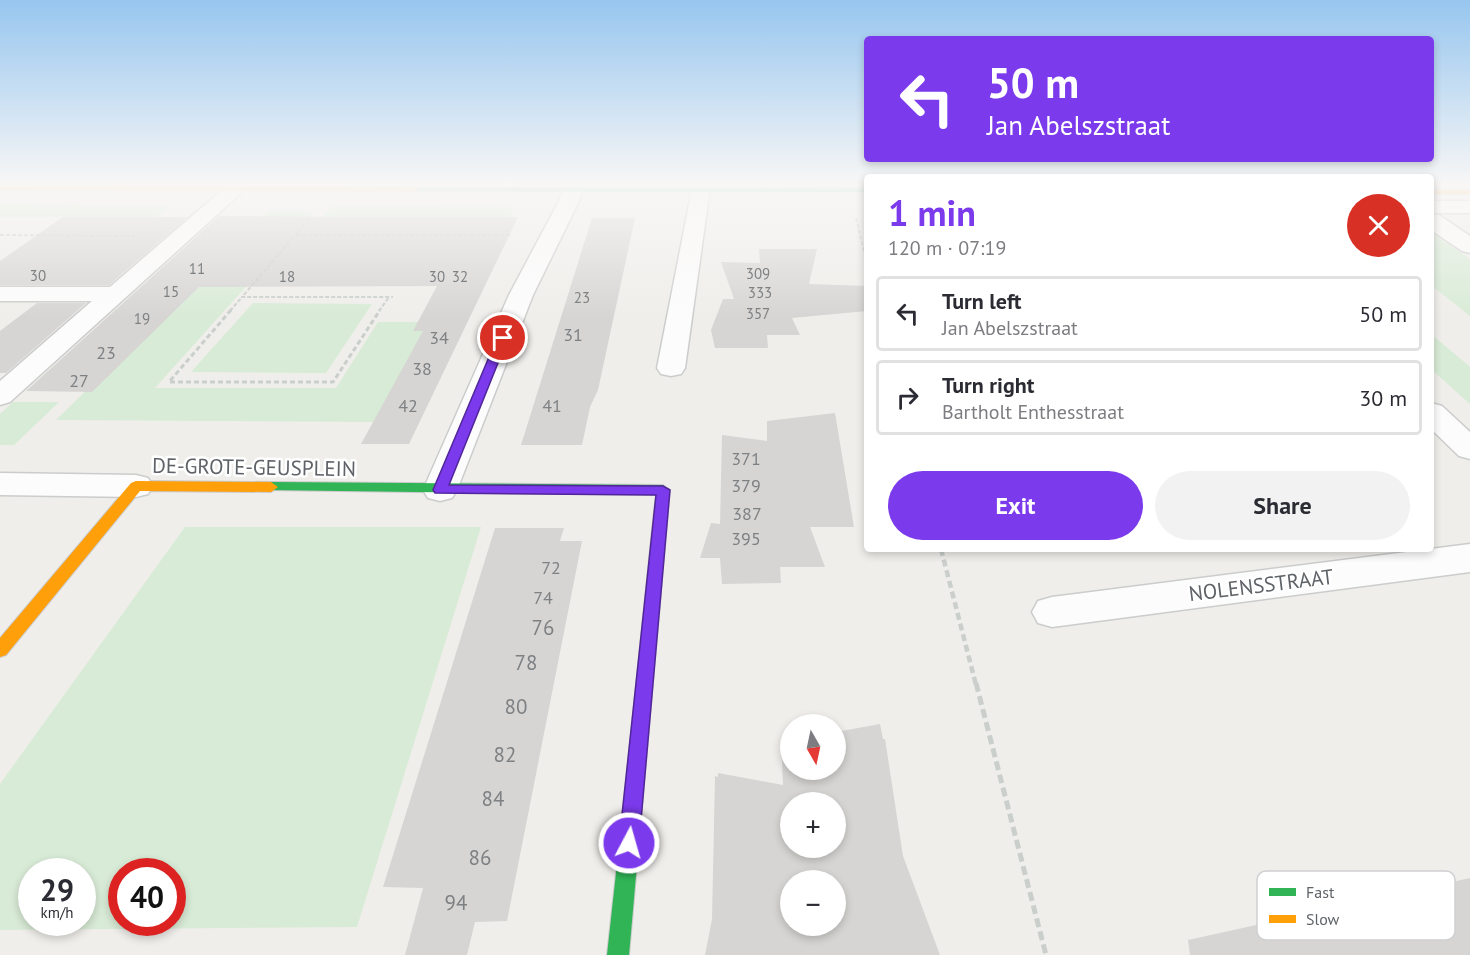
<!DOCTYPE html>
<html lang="en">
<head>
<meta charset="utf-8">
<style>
  :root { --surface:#fff; --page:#f2f2f3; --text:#2b2b33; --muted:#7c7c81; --line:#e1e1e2; --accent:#7c3aed }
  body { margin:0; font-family:"PT Sans",sans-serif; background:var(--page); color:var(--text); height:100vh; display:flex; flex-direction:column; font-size:22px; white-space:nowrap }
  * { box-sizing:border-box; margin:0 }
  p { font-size:20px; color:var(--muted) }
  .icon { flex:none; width:33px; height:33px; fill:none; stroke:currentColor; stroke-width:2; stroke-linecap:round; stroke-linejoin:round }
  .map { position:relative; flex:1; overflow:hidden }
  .details { position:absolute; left:864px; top:174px; width:570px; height:378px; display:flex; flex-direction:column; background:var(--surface); border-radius:6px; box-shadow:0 3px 9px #0003 }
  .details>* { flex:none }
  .guide { position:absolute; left:864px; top:36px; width:570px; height:126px; border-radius:6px; box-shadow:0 3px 9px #0003; background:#7c3aed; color:#fff; overflow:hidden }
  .needle { width:39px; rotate:171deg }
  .controls { position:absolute; left:780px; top:714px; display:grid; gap:12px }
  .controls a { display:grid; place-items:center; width:66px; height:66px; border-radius:50%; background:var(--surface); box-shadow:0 3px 9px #0003; font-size:30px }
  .speed { position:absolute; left:18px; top:858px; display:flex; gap:12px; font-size:30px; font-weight:700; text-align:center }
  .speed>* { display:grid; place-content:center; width:78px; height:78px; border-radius:50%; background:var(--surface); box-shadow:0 3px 9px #0003; line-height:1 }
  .speed small { font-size:15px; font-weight:400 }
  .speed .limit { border:9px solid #d22; background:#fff; color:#111 }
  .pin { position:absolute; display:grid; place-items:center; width:51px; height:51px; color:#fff; margin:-26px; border:3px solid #fff; border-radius:50%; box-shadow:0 2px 6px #0007 }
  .me { position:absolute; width:66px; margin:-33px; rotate:6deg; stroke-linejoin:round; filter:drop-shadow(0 0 4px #0008) }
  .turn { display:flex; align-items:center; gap:21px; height:126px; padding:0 24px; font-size:27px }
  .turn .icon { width:78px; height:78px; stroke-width:2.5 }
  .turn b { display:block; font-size:42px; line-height:51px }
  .round { display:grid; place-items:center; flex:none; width:63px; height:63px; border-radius:32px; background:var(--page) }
  .headline { display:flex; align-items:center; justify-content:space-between; height:102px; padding:0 24px }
  h1 { font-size:36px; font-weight:700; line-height:45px; color:var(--accent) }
  .primary-button { display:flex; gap:12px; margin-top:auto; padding:12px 24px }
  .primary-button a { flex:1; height:69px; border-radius:36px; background:var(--accent); color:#fff; font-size:24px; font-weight:700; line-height:69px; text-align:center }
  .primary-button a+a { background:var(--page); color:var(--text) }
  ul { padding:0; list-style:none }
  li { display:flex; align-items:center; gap:18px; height:75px; margin:0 12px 9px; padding:0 12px; border:3px solid var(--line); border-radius:6px }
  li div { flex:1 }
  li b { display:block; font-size:22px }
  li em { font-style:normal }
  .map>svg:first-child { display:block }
  .green { fill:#d8ebd6; fill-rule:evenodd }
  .building { fill:#d6d5d3; fill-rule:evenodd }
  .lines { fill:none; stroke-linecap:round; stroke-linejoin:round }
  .street-casing { stroke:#cbcccc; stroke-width:3 }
  .fast-casing { stroke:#cacacb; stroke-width:2 }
  .slow-casing { stroke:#cacacb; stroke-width:2 }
  .path-far3 { stroke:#cacfcc; stroke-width:2; stroke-dasharray:4 2; stroke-linecap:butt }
  .path-far2 { stroke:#cacfcc; stroke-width:3; stroke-dasharray:5 3; stroke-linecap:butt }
  .path-far1 { stroke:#cacfcc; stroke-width:4.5; stroke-dasharray:7 4; stroke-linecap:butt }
  .path { stroke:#cacfcc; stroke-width:5; stroke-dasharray:9 4.5; stroke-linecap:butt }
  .street { fill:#fdfcfc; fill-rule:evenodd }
  .fast { fill:#30b455; fill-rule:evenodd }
  .slow { fill:#ff9f0a; fill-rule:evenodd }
  .route { fill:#7c3aed; stroke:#51269a; stroke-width:1.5 }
  .labels { text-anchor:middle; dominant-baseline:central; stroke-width:5; stroke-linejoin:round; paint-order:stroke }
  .far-number-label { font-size:15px; fill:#7e8184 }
  .number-label { font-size:18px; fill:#7e8184 }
  .street-label { font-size:21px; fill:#5f6368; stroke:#fff }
  .near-number-label { font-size:21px; fill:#7e8184 }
  .key { fill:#fff; stroke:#cfd0d2; stroke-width:1.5 }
  .key-label { font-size:16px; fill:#5f6368 }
</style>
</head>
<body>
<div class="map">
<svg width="1470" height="955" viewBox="0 0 1470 955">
  <rect width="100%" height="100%" fill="#efeeea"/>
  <g class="green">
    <polygon points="0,205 170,206 156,217 0,217"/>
    <polygon points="333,206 514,207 509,219 321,219"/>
    <polygon points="269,211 314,211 155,388 336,388 378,322 432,322 377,422 56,420"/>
    <polygon points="1431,232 1470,259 1470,316 1431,285"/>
    <polygon points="253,303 372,304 326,373 191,372"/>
    <polygon points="1431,334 1470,367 1470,404 1431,369"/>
    <polygon points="13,402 59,402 14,445 0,445 0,414"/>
    <path d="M185,527H481L357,927L0,930V784ZM32,872H82V922H32ZM122,872H172V922H122Z"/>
  </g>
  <g class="building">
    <polygon points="219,216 351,217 518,217 409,444 361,444 423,331 413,331 437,286 199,287 92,392 26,391"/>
    <polygon points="63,217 188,217 109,285 0,285 0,261"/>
    <polygon points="592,218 635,218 598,390 590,407 582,445 521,445"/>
    <polygon points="759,249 817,249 809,284 867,286 867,311 792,318 800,335 767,335 768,348 715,348 711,330 723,299 734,299 721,262 760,263"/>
    <polygon points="37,303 86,303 6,373 0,373 0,331"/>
    <polygon points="835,413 854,527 810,527 825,567 780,567 781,583 722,584 720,558 700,558 711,523 720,524 722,435 767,441 767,421"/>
    <polygon points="495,528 564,528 560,541 582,541 507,921 475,922 467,955 405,955 423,888 383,887"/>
    <path d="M880,724L883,739H885L903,856L940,955H705L712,919L715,776L718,777V773L783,785L781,738H790V770H836V732ZM790,802H836V848H790ZM790,880H836V926H790Z"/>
    <polygon points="1470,878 1470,955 1190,955 1188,940"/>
  </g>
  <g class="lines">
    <g class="street-casing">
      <g id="street">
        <polygon points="229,184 251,184 10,402 0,405 0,381 92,301 0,301 0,287 110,287"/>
        <polygon points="564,184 584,184 579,201 533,295 457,490 452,498 440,501 428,498 423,490 509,295 559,201"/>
        <polygon points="693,184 707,184 710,188 685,368 681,374 671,376 661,374 657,368"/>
        <rect x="1431" y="201" width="39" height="12"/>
        <polygon points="1431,214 1439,215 1470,236 1470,253 1462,251 1431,230"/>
        <polygon points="1431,403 1442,406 1470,432 1470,459 1459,456 1431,429"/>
        <polygon points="0,473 136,475 148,478 153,486 148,494 136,497 0,495"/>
        <polygon points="1470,544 1470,572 1052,627 1038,623 1032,612 1038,601 1052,597"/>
      </g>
    </g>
    <g class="fast-casing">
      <g id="fast">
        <polygon points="413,187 867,188 867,192 416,191 412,189"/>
        <polygon points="271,482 663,485 670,490 668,511 661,516 654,511 656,495 266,490 264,487"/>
        <polygon points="636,764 643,767 645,773 629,955 607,955 627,773 629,767"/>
      </g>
    </g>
    <g class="slow-casing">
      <g id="slow">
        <polygon points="0,186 416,187 420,189 416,191 0,190"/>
        <rect x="1431" y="190" width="39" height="4"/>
        <polygon points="136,481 271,482 278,487 271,492 140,491 6,655 0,657 0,638 131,483"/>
        <polygon points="661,506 668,511 645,773 643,779 636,782 629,779 627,773 654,511"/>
      </g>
    </g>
    <g class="path-far3">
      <polyline points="856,218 867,263"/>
      <polyline points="309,219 242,297 393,297"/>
      <polyline points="0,235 134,236"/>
      <polyline points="296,235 511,235"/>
      <polyline points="230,311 242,297"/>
      <polyline points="379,311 389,297"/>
    </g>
    <polyline class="path-far2" points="231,310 169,382 333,382 380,310"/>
    <polyline class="path-far1" points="941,549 976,685"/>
    <polyline class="path" points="976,683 1046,955"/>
    <use href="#street" class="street"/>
    <use href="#fast" class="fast"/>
    <use href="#slow" class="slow"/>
  </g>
  <linearGradient id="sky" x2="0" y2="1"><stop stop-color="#97c6ef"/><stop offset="0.58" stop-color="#f8f7f6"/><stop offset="1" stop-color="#f8f7f6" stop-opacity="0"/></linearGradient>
  <rect width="1470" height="318" fill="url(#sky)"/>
  <polygon class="route" points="503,335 508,338 449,485 663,486 670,490 639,843 636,850 629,853 622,850 619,843 656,495 435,493 433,490 497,338"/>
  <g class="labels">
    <g class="far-number-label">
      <text x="197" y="268">11</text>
      <text x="758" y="273">309</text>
      <text x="38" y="275">30</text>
      <text x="287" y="276">18</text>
      <text x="437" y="276">30</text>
      <text x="460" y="276">32</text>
      <text x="171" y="291">15</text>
      <text x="760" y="292">333</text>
      <text x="582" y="297">23</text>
      <text x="758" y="313">357</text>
      <text x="142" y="318">19</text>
    </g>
    <g class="number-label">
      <text x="573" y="334">31</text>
      <text x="439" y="337">34</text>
      <text x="106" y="352">23</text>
      <text x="422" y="368">38</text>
      <text x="79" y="380">27</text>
      <text x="408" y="405">42</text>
      <text x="552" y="405">41</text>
      <text x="746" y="458">371</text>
      <text x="746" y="485">379</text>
      <text x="747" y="513">387</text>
      <text x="746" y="538">395</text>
      <text x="551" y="567">72</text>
      <text x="543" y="597">74</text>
    </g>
    <g class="street-label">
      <text transform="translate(254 467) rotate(1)">DE-GROTE-GEUSPLEIN</text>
      <text transform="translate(1261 585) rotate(-7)">NOLENSSTRAAT</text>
    </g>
    <g class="near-number-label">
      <text x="543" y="627">76</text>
      <text x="526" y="662">78</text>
      <text x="516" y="706">80</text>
      <text x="505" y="754">82</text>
      <text x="493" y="798">84</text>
      <text x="480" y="857">86</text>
      <text x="456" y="902">94</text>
    </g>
  </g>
  <rect x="1257" y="871" width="198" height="69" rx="9" class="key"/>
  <rect x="1269" y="888" width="27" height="8" fill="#30b455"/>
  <rect x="1269" y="915" width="27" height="8" fill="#ff9f0a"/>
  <g class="key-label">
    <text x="1306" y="898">Fast</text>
    <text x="1306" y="925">Slow</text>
  </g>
</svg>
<div class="controls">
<a><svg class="needle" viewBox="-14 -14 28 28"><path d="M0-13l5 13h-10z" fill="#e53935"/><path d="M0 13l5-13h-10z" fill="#7c7c81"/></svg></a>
<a>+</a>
<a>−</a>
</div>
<div class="speed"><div>29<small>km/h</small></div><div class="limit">40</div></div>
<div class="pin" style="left:503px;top:338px;background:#d93025"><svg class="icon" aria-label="arrive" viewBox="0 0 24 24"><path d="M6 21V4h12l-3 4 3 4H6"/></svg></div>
<svg class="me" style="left:629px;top:843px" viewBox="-20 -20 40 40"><circle r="17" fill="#7c3aed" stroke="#fff" stroke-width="3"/><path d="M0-11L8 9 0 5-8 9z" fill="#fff"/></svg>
<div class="guide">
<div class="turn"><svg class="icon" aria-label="left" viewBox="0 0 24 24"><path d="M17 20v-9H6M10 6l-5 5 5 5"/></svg><div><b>50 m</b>Jan Abelszstraat</div></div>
</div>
<section class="details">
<div class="headline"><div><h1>1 min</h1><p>120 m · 07:19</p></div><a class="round" style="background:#d93025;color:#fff"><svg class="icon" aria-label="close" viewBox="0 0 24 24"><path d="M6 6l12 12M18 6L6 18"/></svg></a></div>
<ul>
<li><svg class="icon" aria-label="left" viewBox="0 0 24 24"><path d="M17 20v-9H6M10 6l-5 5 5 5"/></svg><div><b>Turn left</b><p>Jan Abelszstraat</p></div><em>50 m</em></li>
<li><svg class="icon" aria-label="right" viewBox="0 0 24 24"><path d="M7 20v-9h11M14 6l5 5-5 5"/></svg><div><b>Turn right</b><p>Bartholt Enthesstraat</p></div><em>30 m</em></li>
</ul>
<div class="primary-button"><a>Exit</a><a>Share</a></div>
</section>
</div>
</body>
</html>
